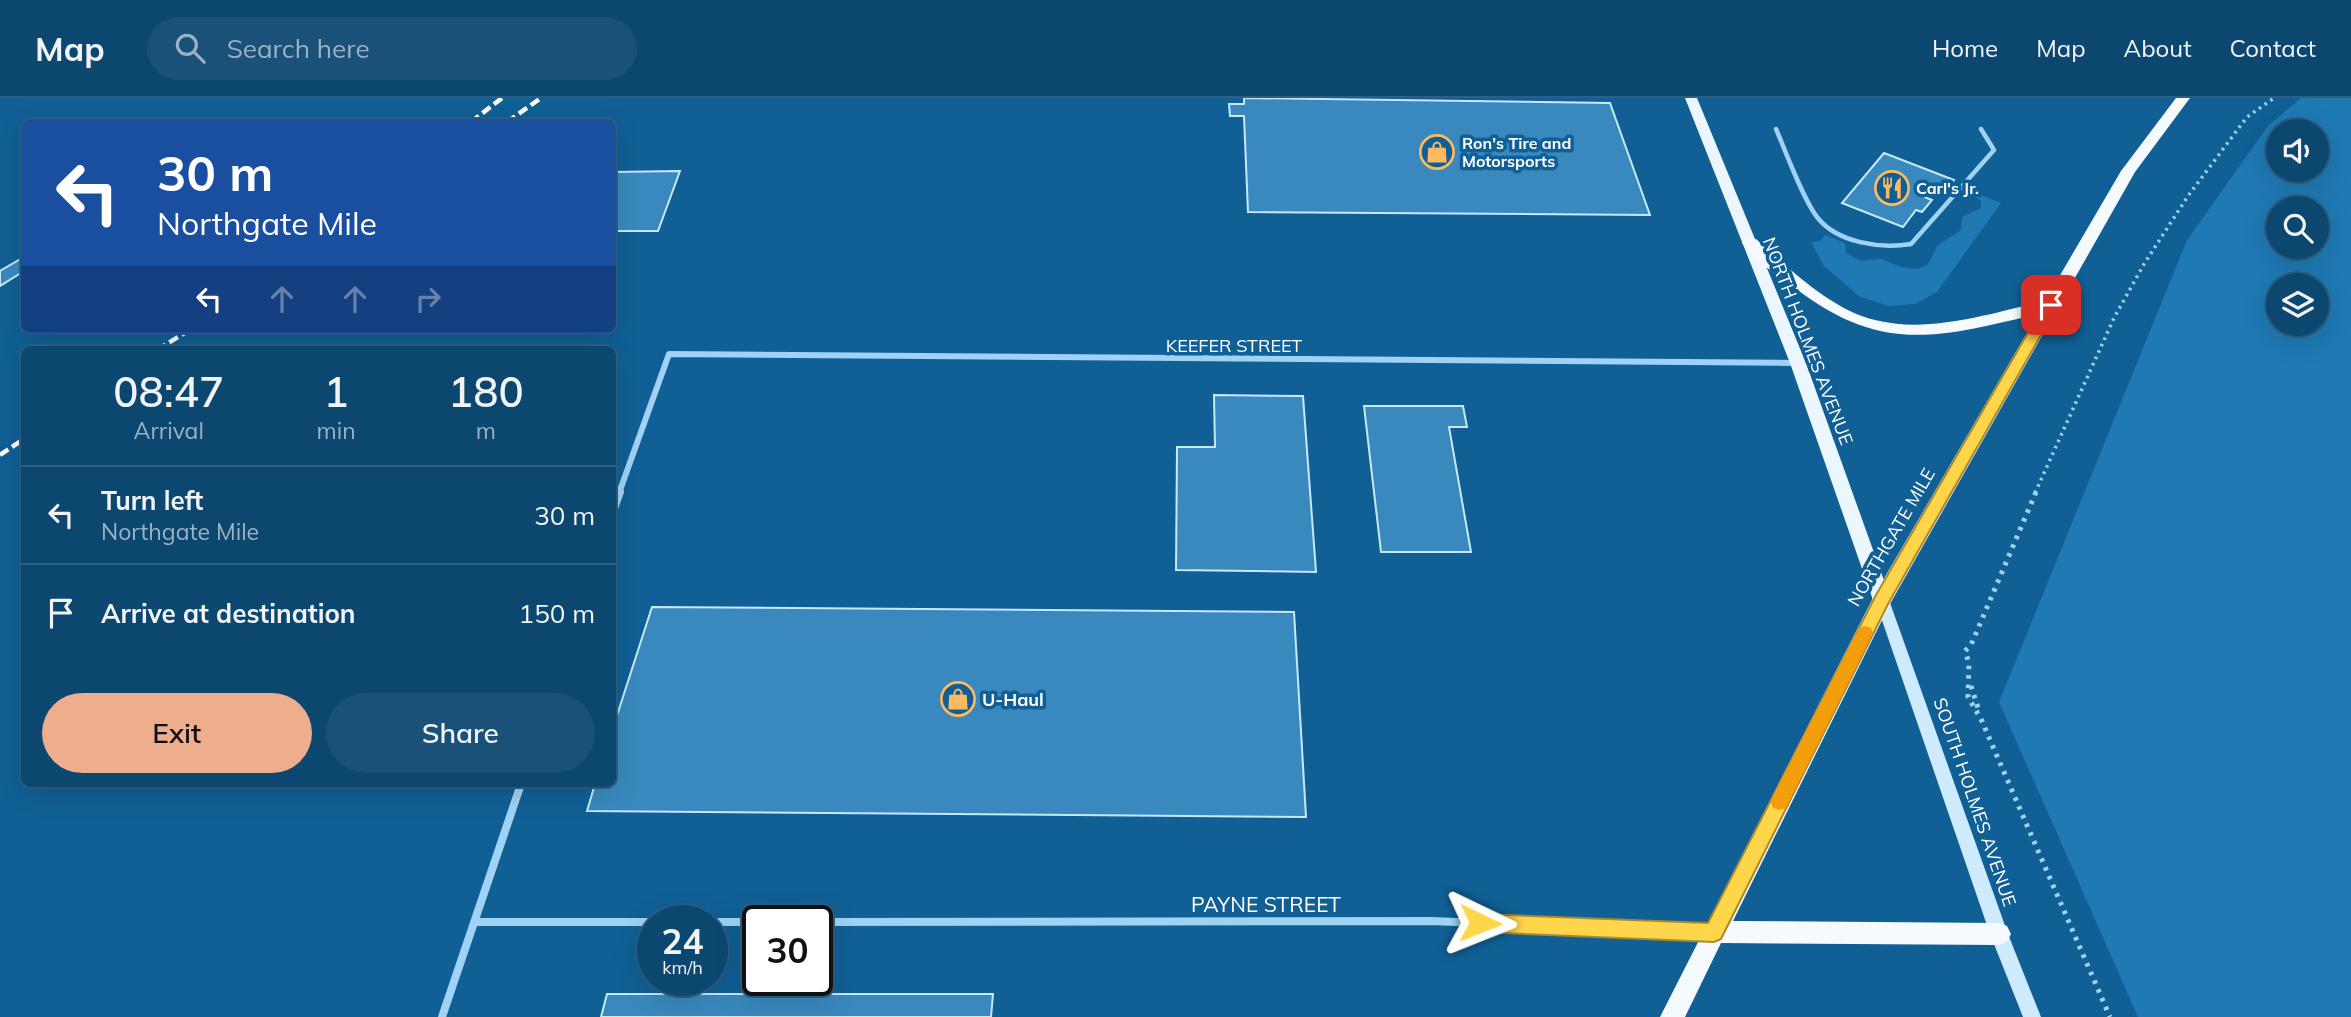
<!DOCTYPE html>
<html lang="en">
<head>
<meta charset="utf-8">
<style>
  :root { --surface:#0c4770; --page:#1a5178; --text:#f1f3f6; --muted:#9ab2c3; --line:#2c5f83; --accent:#eead8d }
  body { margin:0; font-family:Mulish,sans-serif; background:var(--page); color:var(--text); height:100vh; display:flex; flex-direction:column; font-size:26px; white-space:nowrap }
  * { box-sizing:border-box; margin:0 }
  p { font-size:23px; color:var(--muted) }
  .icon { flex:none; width:38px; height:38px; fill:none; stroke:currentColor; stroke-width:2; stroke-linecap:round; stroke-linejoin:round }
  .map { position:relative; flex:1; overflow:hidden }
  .sheet { position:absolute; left:21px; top:248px; width:595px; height:441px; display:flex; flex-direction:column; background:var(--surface); border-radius:10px; box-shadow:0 7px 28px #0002,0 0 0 2px var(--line) }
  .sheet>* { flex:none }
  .guide { position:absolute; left:21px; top:21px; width:595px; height:214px; border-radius:10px; box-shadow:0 7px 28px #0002,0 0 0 2px var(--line); background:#1a4fa0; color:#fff; overflow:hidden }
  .tools { position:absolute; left:2266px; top:21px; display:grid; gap:14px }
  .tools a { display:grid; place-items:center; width:63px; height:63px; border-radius:50%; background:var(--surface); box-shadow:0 7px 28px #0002,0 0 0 2px var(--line); font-size:35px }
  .speed { position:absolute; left:637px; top:807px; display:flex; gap:14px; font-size:35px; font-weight:700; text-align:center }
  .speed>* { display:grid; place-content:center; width:91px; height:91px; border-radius:50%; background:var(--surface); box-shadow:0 7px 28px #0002,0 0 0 2px var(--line); line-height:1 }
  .speed small { font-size:18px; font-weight:400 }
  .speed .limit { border:4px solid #111; border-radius:10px; background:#fff; color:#111 }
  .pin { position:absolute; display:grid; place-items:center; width:60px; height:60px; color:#fff; margin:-30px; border-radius:14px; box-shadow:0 4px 10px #0006 }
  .me { position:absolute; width:77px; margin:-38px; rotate:92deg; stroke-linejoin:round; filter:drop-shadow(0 0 5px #0008) }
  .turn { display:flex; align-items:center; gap:24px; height:147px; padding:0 21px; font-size:32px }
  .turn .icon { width:91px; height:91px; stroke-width:2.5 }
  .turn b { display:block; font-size:49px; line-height:60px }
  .lanes { display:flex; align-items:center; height:66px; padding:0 21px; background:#0003; justify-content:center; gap:35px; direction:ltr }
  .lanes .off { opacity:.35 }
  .eta { display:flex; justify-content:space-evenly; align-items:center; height:119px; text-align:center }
  .eta b { font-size:42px; font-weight:600; line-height:49px }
  .cta { display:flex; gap:14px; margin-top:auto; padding:14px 21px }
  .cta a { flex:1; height:80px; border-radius:42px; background:var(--accent); color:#111; font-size:28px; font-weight:600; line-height:80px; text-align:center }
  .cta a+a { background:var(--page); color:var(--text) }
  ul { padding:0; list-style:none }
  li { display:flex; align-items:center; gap:21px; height:98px; padding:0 21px; border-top:2px solid var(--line) }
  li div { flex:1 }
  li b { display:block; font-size:26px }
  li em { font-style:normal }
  header { display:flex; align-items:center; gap:42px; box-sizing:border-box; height:98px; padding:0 35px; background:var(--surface); border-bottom:2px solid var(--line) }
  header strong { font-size:33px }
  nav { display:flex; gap:38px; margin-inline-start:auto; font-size:24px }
  .search { width:490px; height:63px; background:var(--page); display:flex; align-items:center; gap:18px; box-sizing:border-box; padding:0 24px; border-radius:38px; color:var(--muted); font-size:26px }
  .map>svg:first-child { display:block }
  .green { fill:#1f79b3; fill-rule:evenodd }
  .building { fill:#3989be; stroke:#c7e8fe; stroke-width:2 }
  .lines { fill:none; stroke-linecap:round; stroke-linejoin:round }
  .path-far1 { stroke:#9fd2f4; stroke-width:3.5; stroke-dasharray:2.5 4.5; stroke-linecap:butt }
  .path { stroke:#9fd2f4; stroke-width:5; stroke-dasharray:3.5 6; stroke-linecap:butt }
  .service { stroke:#9fd2f4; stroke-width:4.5 }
  .minor-far1 { stroke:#9fd2f4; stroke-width:6 }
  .minor { stroke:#9fd2f4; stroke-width:8 }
  .secondary { fill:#ceeafd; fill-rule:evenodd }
  .primary { fill:#ebf6ff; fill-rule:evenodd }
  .trunk { fill:#f5faff; fill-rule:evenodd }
  .rail { stroke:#fff; stroke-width:4.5; stroke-dasharray:10 4.5; stroke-linecap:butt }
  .route { fill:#ffd54a; stroke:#a68a30; stroke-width:2 }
  .slow { fill:#f59e0b }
  .labels { text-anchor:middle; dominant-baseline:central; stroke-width:7; stroke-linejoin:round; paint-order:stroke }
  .far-poi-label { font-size:16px; font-weight:bold; fill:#fff; stroke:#105f95; text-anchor:start }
  .street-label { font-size:18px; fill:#fff; stroke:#105f95 }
  .poi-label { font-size:18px; font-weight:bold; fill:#fff; stroke:#105f95; text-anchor:start }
  .near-street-label { font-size:21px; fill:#fff; stroke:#105f95 }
</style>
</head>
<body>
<header>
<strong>Map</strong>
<div class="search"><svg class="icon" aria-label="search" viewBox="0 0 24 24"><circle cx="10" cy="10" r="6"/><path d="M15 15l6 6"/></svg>Search here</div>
<nav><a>Home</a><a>Map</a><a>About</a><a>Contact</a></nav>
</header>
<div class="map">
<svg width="2351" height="919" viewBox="0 0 2351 919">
  <rect width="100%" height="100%" fill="#105f95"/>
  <g class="green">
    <path d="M2301,0H2351V919H2138L1999,604L2187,142L2268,28ZM2278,33H2317V72H2278ZM2278,110H2317V149H2278ZM2278,187H2317V226H2278Z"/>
    <polygon points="1971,93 2001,105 1937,194 1915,206 1889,208 1860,199 1824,168 1811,144 1820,143 1825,137 1845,145 1846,155 1861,163 1881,161 1904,170 1918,171 1928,166 1938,147 1961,132 1962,119 1981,110 1981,103 1968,95"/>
  </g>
  <g class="building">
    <polygon points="1244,0 1610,5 1650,117 1248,114 1244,18 1230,18 1229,6 1244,6"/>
    <polygon points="1884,55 1954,82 1943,96 1928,90 1922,98 1932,102 1922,114 1916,112 1903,129 1842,105"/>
    <polygon points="680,73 658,133 612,133 612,74"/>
    <polygon points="24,159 24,173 0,188 0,173"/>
    <polygon points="1214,297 1303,298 1316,474 1176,472 1177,349 1215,349"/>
    <polygon points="1364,308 1463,308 1467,329 1449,329 1471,454 1381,454"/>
    <polygon points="652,509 1294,514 1306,719 587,713 595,686 612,686 612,633"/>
    <polygon points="607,896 993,896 991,919 601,919"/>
  </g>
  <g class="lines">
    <polyline class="path-far1" points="2035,395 2114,220 2144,166 2188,98 2247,19 2274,0"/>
    <g class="path">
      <polyline points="2036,394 1971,547 1965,553 1969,565 1968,599 1981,621 2110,919"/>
      <polyline points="1971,588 1979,613"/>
    </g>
    <path class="service" d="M1776,31C1786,54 1803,101 1817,119C1837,145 1881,151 1911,146L1994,52L1981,31"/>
    <polyline class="minor-far1" points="619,395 669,256 1797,265"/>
    <g class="minor">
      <polyline points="612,416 620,394"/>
      <polyline points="475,824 653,824"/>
      <polyline points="712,824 758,824"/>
      <polyline points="817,824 1431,823 1710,834"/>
      <polyline points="442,919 521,686"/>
    </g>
    <polygon class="secondary" points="1882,496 1887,498 1889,502 2008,836 2041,919 2023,919 1990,836 1875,502 1877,498"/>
    <polygon class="primary" points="1685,0 1697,0 1806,265 1891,502 1888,507 1882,509 1876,507 1873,502 1790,265"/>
    <path class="trunk" d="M2176,0H2190L2135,74L1890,506L1733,823L1999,825L2007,828L2011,836L2007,844L1999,847L1721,845L1685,919H1660L1875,496L2038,216C1939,239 1882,257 1795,190C1777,177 1755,163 1742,145L1744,141H1756C1790,171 1830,211 1875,222C1930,236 1992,215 2045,203L2121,73Z"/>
    <g class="rail">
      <polyline points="471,24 502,0"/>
      <polyline points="507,24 541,0"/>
      <polyline points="157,252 191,231"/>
      <polyline points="0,357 24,341"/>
    </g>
  </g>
  <polygon class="route" points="2051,203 2058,207 1888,506 1721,841 1714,844 1480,834 1473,832 1470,825 1473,819 1480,816 1708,825 1876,497 2044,207"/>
  <polygon class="slow" points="1865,528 1871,530 1873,535 1786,710 1780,712 1773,710 1771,704 1773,698 1859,530"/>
  <defs>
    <g id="shop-ring" transform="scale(1.75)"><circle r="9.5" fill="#105f95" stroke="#ffb961" stroke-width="1.5"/><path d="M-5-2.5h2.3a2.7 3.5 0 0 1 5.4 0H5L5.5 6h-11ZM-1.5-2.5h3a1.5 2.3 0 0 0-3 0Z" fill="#ffb961"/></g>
    <g id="restaurant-ring" transform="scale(1.75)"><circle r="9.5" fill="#105f95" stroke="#ffb961" stroke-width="1.5"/><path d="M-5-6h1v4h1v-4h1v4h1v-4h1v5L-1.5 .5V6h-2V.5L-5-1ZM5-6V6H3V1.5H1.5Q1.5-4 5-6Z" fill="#ffb961"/></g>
  </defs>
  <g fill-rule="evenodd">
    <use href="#shop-ring" x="1437" y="54"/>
    <use href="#restaurant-ring" x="1892" y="90"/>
    <use href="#shop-ring" x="958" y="601"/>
  </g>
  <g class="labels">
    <g class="far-poi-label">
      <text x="1462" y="45">Ron's Tire and<tspan x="1462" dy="18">Motorsports</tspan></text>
      <text x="1916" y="90">Carl's Jr.</text>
    </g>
    <g class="street-label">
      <text transform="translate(1808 243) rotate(69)">NORTH HOLMES AVENUE</text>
      <text x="1234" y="247">KEEFER STREET</text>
      <text transform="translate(1891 439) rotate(-60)">NORTHGATE MILE</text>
      <text transform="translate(1975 704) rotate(71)">SOUTH HOLMES AVENUE</text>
    </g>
    <g class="poi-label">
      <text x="982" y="601">U-Haul</text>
    </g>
    <g class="near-street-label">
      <text x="1266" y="806">PAYNE STREET</text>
    </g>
  </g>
</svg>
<div class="tools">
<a><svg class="icon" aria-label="sound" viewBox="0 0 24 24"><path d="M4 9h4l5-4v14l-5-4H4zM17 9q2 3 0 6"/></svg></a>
<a><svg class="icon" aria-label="search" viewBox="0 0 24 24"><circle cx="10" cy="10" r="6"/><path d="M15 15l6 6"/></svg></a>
<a><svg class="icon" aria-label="layers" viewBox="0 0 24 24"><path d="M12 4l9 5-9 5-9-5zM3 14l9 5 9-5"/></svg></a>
</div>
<div class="speed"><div>24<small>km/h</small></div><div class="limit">30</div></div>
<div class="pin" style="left:2051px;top:207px;background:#d93025"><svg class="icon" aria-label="arrive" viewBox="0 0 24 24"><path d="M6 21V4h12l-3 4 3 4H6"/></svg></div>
<svg class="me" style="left:1480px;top:825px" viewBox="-20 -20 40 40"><path d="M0-17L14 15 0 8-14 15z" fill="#ffd54a" stroke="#fff" stroke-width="4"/></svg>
<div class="guide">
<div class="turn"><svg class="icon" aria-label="left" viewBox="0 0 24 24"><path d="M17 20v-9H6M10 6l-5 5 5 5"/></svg><div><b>30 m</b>Northgate Mile</div></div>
<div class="lanes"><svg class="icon" aria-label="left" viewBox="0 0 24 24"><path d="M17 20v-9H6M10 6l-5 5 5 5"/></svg><svg class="icon off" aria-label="ahead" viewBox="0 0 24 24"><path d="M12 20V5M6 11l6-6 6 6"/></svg><svg class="icon off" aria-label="ahead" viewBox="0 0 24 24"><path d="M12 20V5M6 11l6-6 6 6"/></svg><svg class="icon off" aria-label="right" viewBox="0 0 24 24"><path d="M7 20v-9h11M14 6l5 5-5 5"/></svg></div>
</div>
<section class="sheet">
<div class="eta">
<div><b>08:47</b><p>Arrival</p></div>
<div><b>1</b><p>min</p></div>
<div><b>180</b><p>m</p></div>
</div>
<ul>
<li><svg class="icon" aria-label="left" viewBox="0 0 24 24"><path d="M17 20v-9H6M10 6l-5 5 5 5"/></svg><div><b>Turn left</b><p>Northgate Mile</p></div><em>30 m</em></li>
<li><svg class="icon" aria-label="arrive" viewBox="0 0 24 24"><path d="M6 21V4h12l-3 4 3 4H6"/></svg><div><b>Arrive at destination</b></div><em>150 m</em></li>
</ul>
<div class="cta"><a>Exit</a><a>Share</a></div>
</section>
</div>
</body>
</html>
